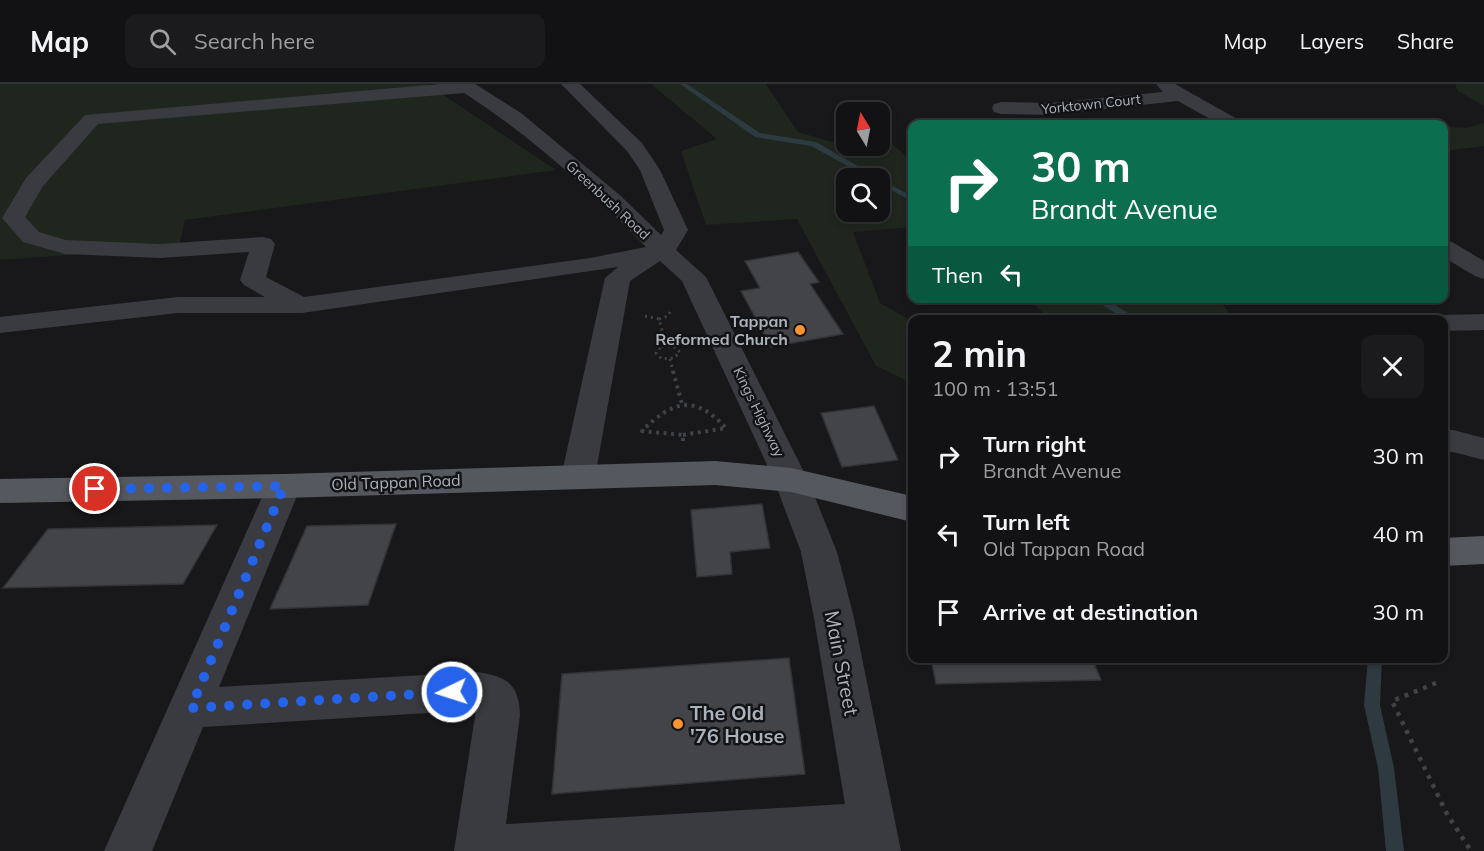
<!DOCTYPE html>
<html lang="en">
<head>
<meta charset="utf-8">
<style>
  :root { --surface:#121214; --page:#1b1b1d; --text:#f1f3f6; --muted:#9c9ea0; --line:#313234 }
  body { margin:0; font-family:Mulish,sans-serif; background:var(--page); color:var(--text); height:100vh; display:flex; flex-direction:column; font-size:22px; white-space:nowrap }
  * { box-sizing:border-box; margin:0 }
  p { font-size:20px; color:var(--muted) }
  .icon { flex:none; width:33px; height:33px; fill:none; stroke:currentColor; stroke-width:2; stroke-linecap:round; stroke-linejoin:round }
  .map { position:relative; flex:1; overflow:hidden }
  .side { position:absolute; left:908px; top:231px; width:540px; height:348px; display:flex; flex-direction:column; background:var(--surface); border-radius:12px; box-shadow:0 3px 9px #0003,0 0 0 2px var(--line) }
  .side>* { flex:none }
  .banner { position:absolute; left:908px; top:36px; width:540px; height:183px; border-radius:12px; box-shadow:0 3px 9px #0003,0 0 0 2px var(--line); background:#0b6e4f; color:#fff; overflow:hidden }
  .needle { width:39px; rotate:350deg }
  .controls { position:absolute; left:836px; top:18px; display:grid; gap:12px }
  .controls a { display:grid; place-items:center; width:54px; height:54px; border-radius:12px; background:var(--surface); box-shadow:0 3px 9px #0003,0 0 0 2px var(--line); font-size:30px }
  .pin { position:absolute; display:grid; place-items:center; width:51px; height:51px; color:#fff; margin:-26px; border:3px solid #fff; border-radius:50%; box-shadow:0 2px 6px #0007 }
  .me { position:absolute; width:66px; margin:-33px; rotate:266deg; stroke-linejoin:round; filter:drop-shadow(0 0 4px #0008) }
  .turn { display:flex; align-items:center; gap:21px; height:126px; padding:0 24px; font-size:27px }
  .turn .icon { width:78px; height:78px; stroke-width:2.5 }
  .turn b { display:block; font-size:42px; line-height:51px }
  .then { display:flex; align-items:center; height:57px; padding:0 24px; background:#0003; gap:12px; font-size:22px }
  .round { display:grid; place-items:center; flex:none; width:63px; height:63px; border-radius:12px; background:var(--page) }
  .summary { display:flex; align-items:center; justify-content:space-between; height:102px; padding:0 24px }
  h1 { font-size:36px; font-weight:700; line-height:45px }
  ul { padding:0; list-style:none }
  li { display:flex; align-items:center; gap:18px; height:78px; padding:0 24px }
  li div { flex:1 }
  li b { display:block; font-size:22px }
  li em { font-style:normal }
  header { display:flex; align-items:center; gap:36px; box-sizing:border-box; height:84px; padding:0 30px; background:var(--surface); border-bottom:2px solid var(--line) }
  header strong { font-size:28px }
  nav { display:flex; gap:33px; margin-inline-start:auto; font-size:21px }
  .search { width:420px; height:54px; background:var(--page); display:flex; align-items:center; gap:15px; box-sizing:border-box; padding:0 21px; border-radius:12px; color:var(--muted); font-size:22px }
  .map>svg:first-child { display:block }
  .green { fill:#1e261e; fill-rule:evenodd }
  .lines { fill:none; stroke-linecap:round; stroke-linejoin:round }
  .stream { fill:#2d3a3f; fill-rule:evenodd }
  .building { fill:#424447; stroke:#323336; stroke-width:1.5 }
  .path-far2 { stroke:#3f4247; stroke-width:3; stroke-dasharray:2 4; stroke-linecap:butt }
  .path-far1 { stroke:#3f4247; stroke-width:4; stroke-dasharray:3 4.5; stroke-linecap:butt }
  .path { stroke:#3f4247; stroke-width:4.5; stroke-dasharray:4 6; stroke-linecap:butt }
  .minor { fill:#393b40; fill-rule:evenodd }
  .major { fill:#55595f; fill-rule:evenodd }
  .route { stroke:#2563eb; stroke-width:10; stroke-dasharray:0 18 }
  .poi-dot { fill:#f99431; stroke:#131315; stroke-width:2 }
  .labels { text-anchor:middle; dominant-baseline:central; stroke-width:5; stroke-linejoin:round; paint-order:stroke }
  .far-street-label { font-size:14px; fill:#aab2bb; stroke:#131315 }
  .poi-label { font-size:16px; font-weight:bold; fill:#aab2bb; stroke:#131315; text-anchor:end }
  .street-label { font-size:16px; fill:#aab2bb; stroke:#131315 }
  .near-street-label { font-size:20px; fill:#aab2bb; stroke:#131315 }
  .near-poi-label { font-size:20px; font-weight:bold; fill:#aab2bb; stroke:#131315; text-anchor:start }
</style>
</head>
<body>
<header>
<strong>Map</strong>
<div class="search"><svg class="icon" aria-label="search" viewBox="0 0 24 24"><circle cx="10" cy="10" r="6"/><path d="M15 15l6 6"/></svg>Search here</div>
<nav><a>Map</a><a>Layers</a><a>Share</a></nav>
</header>
<div class="map">
<svg width="1484" height="767" viewBox="0 0 1484 767">
  <rect width="100%" height="100%" fill="#18181a"/>
  <g class="green">
    <polygon points="0,0 427,0 556,86 185,136 179,163 0,176"/>
    <path d="M651,0H766L798,48L835,59L846,57V62H879V54L885,53L912,78V143L853,148L880,219L912,237V299L876,282L797,135L706,141L681,67L717,55ZM846,94H879V128H846Z"/>
    <polygon points="1455,0 1484,0 1484,22 1458,7"/>
    <polygon points="1484,39 1484,62 1443,67 1443,42 1467,44"/>
    <polygon points="1030,215 1218,215 1234,235 1048,235"/>
  </g>
  <g class="lines">
    <g class="stream">
      <polygon points="680,0 687,0 760,49 816,58 879,94 870,94 811,62 755,53"/>
      <polygon points="879,95 912,112 912,117 879,100"/>
      <polygon points="1092,214 1104,214 1139,236 1126,236"/>
      <polygon points="1368,574 1382,574 1380,621 1394,684 1404,767 1386,767 1378,684 1364,621"/>
    </g>
  </g>
  <g class="building">
    <polygon points="798,168 819,198 810,200 843,250 771,263 741,207 760,204 745,177"/>
    <polygon points="874,322 898,376 842,383 821,329"/>
    <polygon points="762,420 770,464 730,468 732,490 697,493 691,426"/>
    <polygon points="396,440 368,521 270,525 307,442"/>
    <polygon points="217,441 183,500 3,504 48,445"/>
    <polygon points="789,574 805,690 552,710 562,590"/>
    <polygon points="931,574 1092,574 1101,596 936,600"/>
  </g>
  <g class="lines">
    <g class="path-far2">
      <polyline points="645,232 659,235 666,261"/>
      <polyline points="659,235 668,232 672,225"/>
      <polygon points="662,262 673,262 680,268 674,274 662,275 656,269"/>
      <polyline points="670,275 673,288"/>
    </g>
    <g class="path-far1">
      <polyline points="673,287 682,320"/>
      <polyline points="683,351 726,344"/>
      <path d="M683,357V351L642,347C672,317 694,310 725,343"/>
    </g>
    <polyline class="path" points="1436,599 1392,617 1447,730 1471,767"/>
    <g class="minor">
      <path d="M440,0H475L521,29L621,112L661,151L664,146L640,86L627,67L561,0H580L642,59L660,86L688,146L676,166L706,193L808,396L837,468L854,534L901,767H454L476,626L203,643L152,767H104L267,402L272,393L284,390L296,393L301,402L219,603L476,588C506,592 519,599 520,631L506,740L845,720L814,534L801,468L774,396L682,197L660,177L630,197L595,393L590,401L578,405L566,401L561,393L605,194L618,183L302,229H178L0,249V233L178,213H265L244,201L240,196L249,168L160,174L65,170L23,158L2,134L26,94L85,31ZM464,9C531,52 590,106 646,163L590,174L304,213L266,193L275,160L271,155L263,153L160,160L66,156L39,148L25,133L43,102L98,40Z"/>
      <polygon points="1156,0 1175,0 1239,36 1242,40 1219,40 1178,17 1050,31 1001,30 994,28 992,24 994,20 1001,18 1050,19 1163,8"/>
      <polygon points="1443,156 1452,158 1484,177 1484,195 1475,192 1443,173"/>
      <polygon points="1484,230 1484,246 1443,247 1443,236 1432,236 1443,231"/>
      <polygon points="1443,346 1453,346 1484,354 1484,376 1453,368 1443,368"/>
    </g>
    <g class="major">
      <polygon points="715,377 791,384 912,412 912,438 791,408 715,401 284,414 0,419 0,395 284,390"/>
      <polygon points="1484,452 1484,480 1443,482 1443,454"/>
    </g>
  </g>
  <g class="lines">
    <polyline class="route" points="95,405 284,402 191,624 452,608"/>
  </g>
  <g class="poi-dot">
    <circle cx="800" cy="246" r="6"/>
    <circle cx="678" cy="640" r="6"/>
  </g>
  <g class="labels">
    <g class="far-street-label">
      <text transform="translate(1091 20) rotate(-6)">Yorktown Court</text>
      <text transform="translate(608 116) rotate(43)">Greenbush Road</text>
      <text transform="translate(759 328) rotate(64)">Kings Highway</text>
    </g>
    <g class="poi-label">
      <text x="788" y="237">Tappan<tspan x="788" dy="18">Reformed Church</tspan></text>
    </g>
    <g class="street-label">
      <text transform="translate(396 398) rotate(-2)">Old Tappan Road</text>
    </g>
    <g class="near-street-label">
      <text transform="translate(842 579) rotate(79)">Main Street</text>
    </g>
    <g class="near-poi-label">
      <text x="690" y="628">The Old<tspan x="690" dy="23">'76 House</tspan></text>
    </g>
  </g>
</svg>
<div class="controls">
<a><svg class="needle" viewBox="-14 -14 28 28"><path d="M0-13l5 13h-10z" fill="#e53935"/><path d="M0 13l5-13h-10z" fill="#9c9ea0"/></svg></a>
<a><svg class="icon" aria-label="search" viewBox="0 0 24 24"><circle cx="10" cy="10" r="6"/><path d="M15 15l6 6"/></svg></a>
</div>
<div class="pin" style="left:95px;top:405px;background:#d93025"><svg class="icon" aria-label="arrive" viewBox="0 0 24 24"><path d="M6 21V4h12l-3 4 3 4H6"/></svg></div>
<svg class="me" style="left:452px;top:608px" viewBox="-20 -20 40 40"><circle r="17" fill="#2563eb" stroke="#fff" stroke-width="3"/><path d="M0-11L8 9 0 5-8 9z" fill="#fff"/></svg>
<div class="banner">
<div class="turn"><svg class="icon" aria-label="right" viewBox="0 0 24 24"><path d="M7 20v-9h11M14 6l5 5-5 5"/></svg><div><b>30 m</b>Brandt Avenue</div></div>
<div class="then">Then<svg class="icon" aria-label="left" viewBox="0 0 24 24"><path d="M17 20v-9H6M10 6l-5 5 5 5"/></svg></div>
</div>
<section class="side">
<div class="summary"><div><h1>2 min</h1><p>100 m · 13:51</p></div><a class="round"><svg class="icon" aria-label="close" viewBox="0 0 24 24"><path d="M6 6l12 12M18 6L6 18"/></svg></a></div>
<ul>
<li><svg class="icon" aria-label="right" viewBox="0 0 24 24"><path d="M7 20v-9h11M14 6l5 5-5 5"/></svg><div><b>Turn right</b><p>Brandt Avenue</p></div><em>30 m</em></li>
<li><svg class="icon" aria-label="left" viewBox="0 0 24 24"><path d="M17 20v-9H6M10 6l-5 5 5 5"/></svg><div><b>Turn left</b><p>Old Tappan Road</p></div><em>40 m</em></li>
<li><svg class="icon" aria-label="arrive" viewBox="0 0 24 24"><path d="M6 21V4h12l-3 4 3 4H6"/></svg><div><b>Arrive at destination</b></div><em>30 m</em></li>
</ul>
</section>
</div>
</body>
</html>
